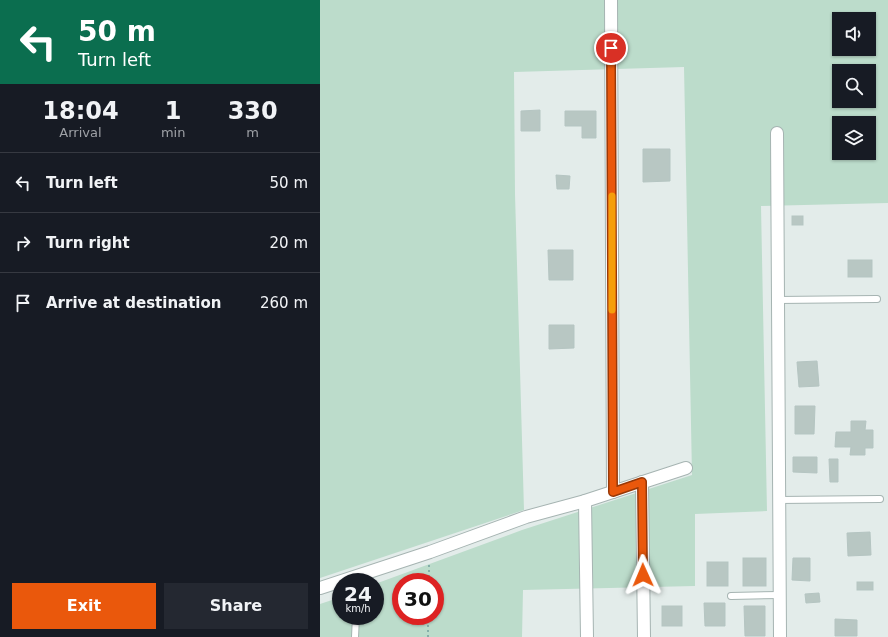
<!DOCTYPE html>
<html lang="en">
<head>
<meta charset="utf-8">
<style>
  :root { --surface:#171b24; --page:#242831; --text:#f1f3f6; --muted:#9ea1a6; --line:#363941; --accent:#ea580c }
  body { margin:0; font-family:"DejaVu Sans",sans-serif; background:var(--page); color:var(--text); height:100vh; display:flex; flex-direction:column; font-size:15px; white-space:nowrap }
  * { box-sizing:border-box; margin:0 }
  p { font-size:13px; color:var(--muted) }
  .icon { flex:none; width:22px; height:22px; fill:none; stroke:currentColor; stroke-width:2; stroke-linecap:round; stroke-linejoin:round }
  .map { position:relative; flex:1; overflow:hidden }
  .sheet { display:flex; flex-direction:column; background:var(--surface); width:320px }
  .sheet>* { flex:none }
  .guide { background:#0b6e4f; color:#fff; overflow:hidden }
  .controls { position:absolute; left:512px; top:12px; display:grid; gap:8px }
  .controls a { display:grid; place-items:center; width:44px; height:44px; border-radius:0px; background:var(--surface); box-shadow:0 1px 3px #0004; font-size:20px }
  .speed { position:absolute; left:12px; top:573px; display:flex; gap:8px; font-size:20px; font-weight:700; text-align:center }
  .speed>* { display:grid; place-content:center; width:52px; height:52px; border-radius:50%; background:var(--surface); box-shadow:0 1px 3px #0004; line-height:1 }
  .speed small { font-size:10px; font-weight:400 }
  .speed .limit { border:6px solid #d22; background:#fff; color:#111 }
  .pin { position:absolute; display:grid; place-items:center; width:34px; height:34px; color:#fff; margin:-17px; border:2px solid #fff; border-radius:50%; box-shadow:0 1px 4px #0007 }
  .me { position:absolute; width:44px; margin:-22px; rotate:359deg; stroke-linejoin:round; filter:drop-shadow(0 0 3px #0008) }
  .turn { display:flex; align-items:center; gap:14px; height:84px; padding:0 12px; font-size:18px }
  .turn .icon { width:52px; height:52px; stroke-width:2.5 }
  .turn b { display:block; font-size:28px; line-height:34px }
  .eta { display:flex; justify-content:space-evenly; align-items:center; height:68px; text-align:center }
  .eta b { font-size:24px; font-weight:700; line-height:28px }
  .primary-button { display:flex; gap:8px; margin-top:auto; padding:8px 12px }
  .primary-button a { flex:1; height:46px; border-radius:0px; background:var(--accent); color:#fff; font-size:16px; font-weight:700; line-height:46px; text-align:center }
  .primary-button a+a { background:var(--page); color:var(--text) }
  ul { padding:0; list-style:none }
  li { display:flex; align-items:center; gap:12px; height:60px; padding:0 12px; border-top:1px solid var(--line) }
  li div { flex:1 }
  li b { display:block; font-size:15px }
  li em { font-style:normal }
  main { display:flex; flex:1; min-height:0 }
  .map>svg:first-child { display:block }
  .green { fill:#bcdccb; fill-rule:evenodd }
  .building { fill:#b8c7c3; stroke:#b5c5c2 }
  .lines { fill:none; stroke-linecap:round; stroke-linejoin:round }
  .lane-casing { stroke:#a6b4b2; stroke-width:8 }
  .street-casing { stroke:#a6b4b2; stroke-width:14 }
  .path { stroke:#84aea9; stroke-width:2; stroke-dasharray:2 3; stroke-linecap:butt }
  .lane { stroke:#fff; stroke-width:6 }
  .street { stroke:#fff; stroke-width:12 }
  .route-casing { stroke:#983908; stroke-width:10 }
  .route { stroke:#ea580c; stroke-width:7 }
  .slow { stroke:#f59e0b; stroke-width:7 }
</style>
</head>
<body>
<main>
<section class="sheet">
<div class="guide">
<div class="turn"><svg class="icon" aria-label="left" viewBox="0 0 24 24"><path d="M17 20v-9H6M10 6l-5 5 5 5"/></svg><div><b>50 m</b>Turn left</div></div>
</div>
<div class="eta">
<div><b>18:04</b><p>Arrival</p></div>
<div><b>1</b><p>min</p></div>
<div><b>330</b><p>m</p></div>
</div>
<ul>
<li><svg class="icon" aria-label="left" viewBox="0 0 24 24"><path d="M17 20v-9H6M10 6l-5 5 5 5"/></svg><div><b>Turn left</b></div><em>50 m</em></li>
<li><svg class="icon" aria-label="right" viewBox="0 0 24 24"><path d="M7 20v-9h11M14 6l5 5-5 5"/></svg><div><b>Turn right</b></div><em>20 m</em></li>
<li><svg class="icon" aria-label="arrive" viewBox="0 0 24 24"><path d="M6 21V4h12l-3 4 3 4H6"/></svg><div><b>Arrive at destination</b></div><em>260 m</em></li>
</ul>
<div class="primary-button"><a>Exit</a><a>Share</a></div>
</section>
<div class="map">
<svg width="568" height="637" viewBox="0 0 568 637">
  <rect width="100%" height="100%" fill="#e3ecea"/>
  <path class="green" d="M0,0H568V203L441,206L447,511L375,514V586L203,590L202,637H0V604L21,597V616H55V584L202,530L372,475L364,67L194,72L195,194L204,510L0,578ZM519,19H549V49H519ZM519,71H549V101H519ZM519,123H549V153H519ZM81,582H115V616H81Z"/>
  <g class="building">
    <polygon points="220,110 220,131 201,131 201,111"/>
    <polygon points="245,111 276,111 276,138 262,138 262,126 245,126"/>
    <polygon points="323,149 350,149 350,181 323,182"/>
    <polygon points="236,175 250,176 249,189 237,189"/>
    <rect x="472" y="216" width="11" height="9"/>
    <polygon points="228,250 253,250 253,280 229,280"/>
    <rect x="528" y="260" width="24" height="17"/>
    <polygon points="229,325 254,325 254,348 229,349"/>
    <polygon points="497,361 499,386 479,387 477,362"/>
    <polygon points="475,406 495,406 494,434 475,434"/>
    <polygon points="531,421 546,421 545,430 553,430 553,448 545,448 545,455 530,455 531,447 515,447 516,432 531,432"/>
    <polygon points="473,457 497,457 497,473 473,472"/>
    <polygon points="509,459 518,459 518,482 510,482"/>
    <polygon points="550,532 551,555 528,556 527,533"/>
    <rect x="423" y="558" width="23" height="28"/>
    <polygon points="473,558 490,558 490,581 472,580"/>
    <rect x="387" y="562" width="21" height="24"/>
    <rect x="537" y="582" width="16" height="8"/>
    <polygon points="499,593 500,602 486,603 485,594"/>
    <polygon points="384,603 405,603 405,626 385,626"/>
    <rect x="342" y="606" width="20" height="20"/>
    <polygon points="424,606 445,606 445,636 425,636"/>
    <polygon points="515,619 537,620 537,636 515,636"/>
  </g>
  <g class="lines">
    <g class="lane-casing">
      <g id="lane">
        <polyline points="458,300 557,299"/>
        <polyline points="459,500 560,499"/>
        <polyline points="411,596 460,595"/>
        <polyline points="35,637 36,616"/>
      </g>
    </g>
    <g class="street-casing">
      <g id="street">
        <polyline points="291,0 293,492"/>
        <polyline points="457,133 460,637"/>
        <polyline points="322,482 324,637"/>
        <polyline points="265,501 267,637"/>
        <polyline points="0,588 110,552 206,517 265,501 366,468"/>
      </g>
    </g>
    <g class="path">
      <polyline points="109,582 109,563"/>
      <polyline points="108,637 108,616"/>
    </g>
    <use href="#lane" class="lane"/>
    <use href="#street" class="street"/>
  </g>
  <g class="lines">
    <g class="route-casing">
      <polyline id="route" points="291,48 293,492 322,482 323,575"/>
    </g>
    <use href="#route" class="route"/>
    <polyline class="slow" points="292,196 292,310"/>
  </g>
</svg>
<div class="controls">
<a><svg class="icon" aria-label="sound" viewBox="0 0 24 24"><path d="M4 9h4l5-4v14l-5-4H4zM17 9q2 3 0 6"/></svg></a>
<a><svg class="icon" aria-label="search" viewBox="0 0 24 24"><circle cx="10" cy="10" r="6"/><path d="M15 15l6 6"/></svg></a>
<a><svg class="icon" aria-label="layers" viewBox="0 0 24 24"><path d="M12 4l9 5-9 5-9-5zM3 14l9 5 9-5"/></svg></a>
</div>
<div class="speed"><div>24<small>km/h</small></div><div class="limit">30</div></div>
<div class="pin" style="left:291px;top:48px;background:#d93025"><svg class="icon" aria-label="arrive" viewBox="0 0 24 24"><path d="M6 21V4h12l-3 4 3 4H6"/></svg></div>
<svg class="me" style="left:323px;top:575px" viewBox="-20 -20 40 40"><path d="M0-17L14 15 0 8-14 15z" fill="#ea580c" stroke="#fff" stroke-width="4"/></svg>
</div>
</main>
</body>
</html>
